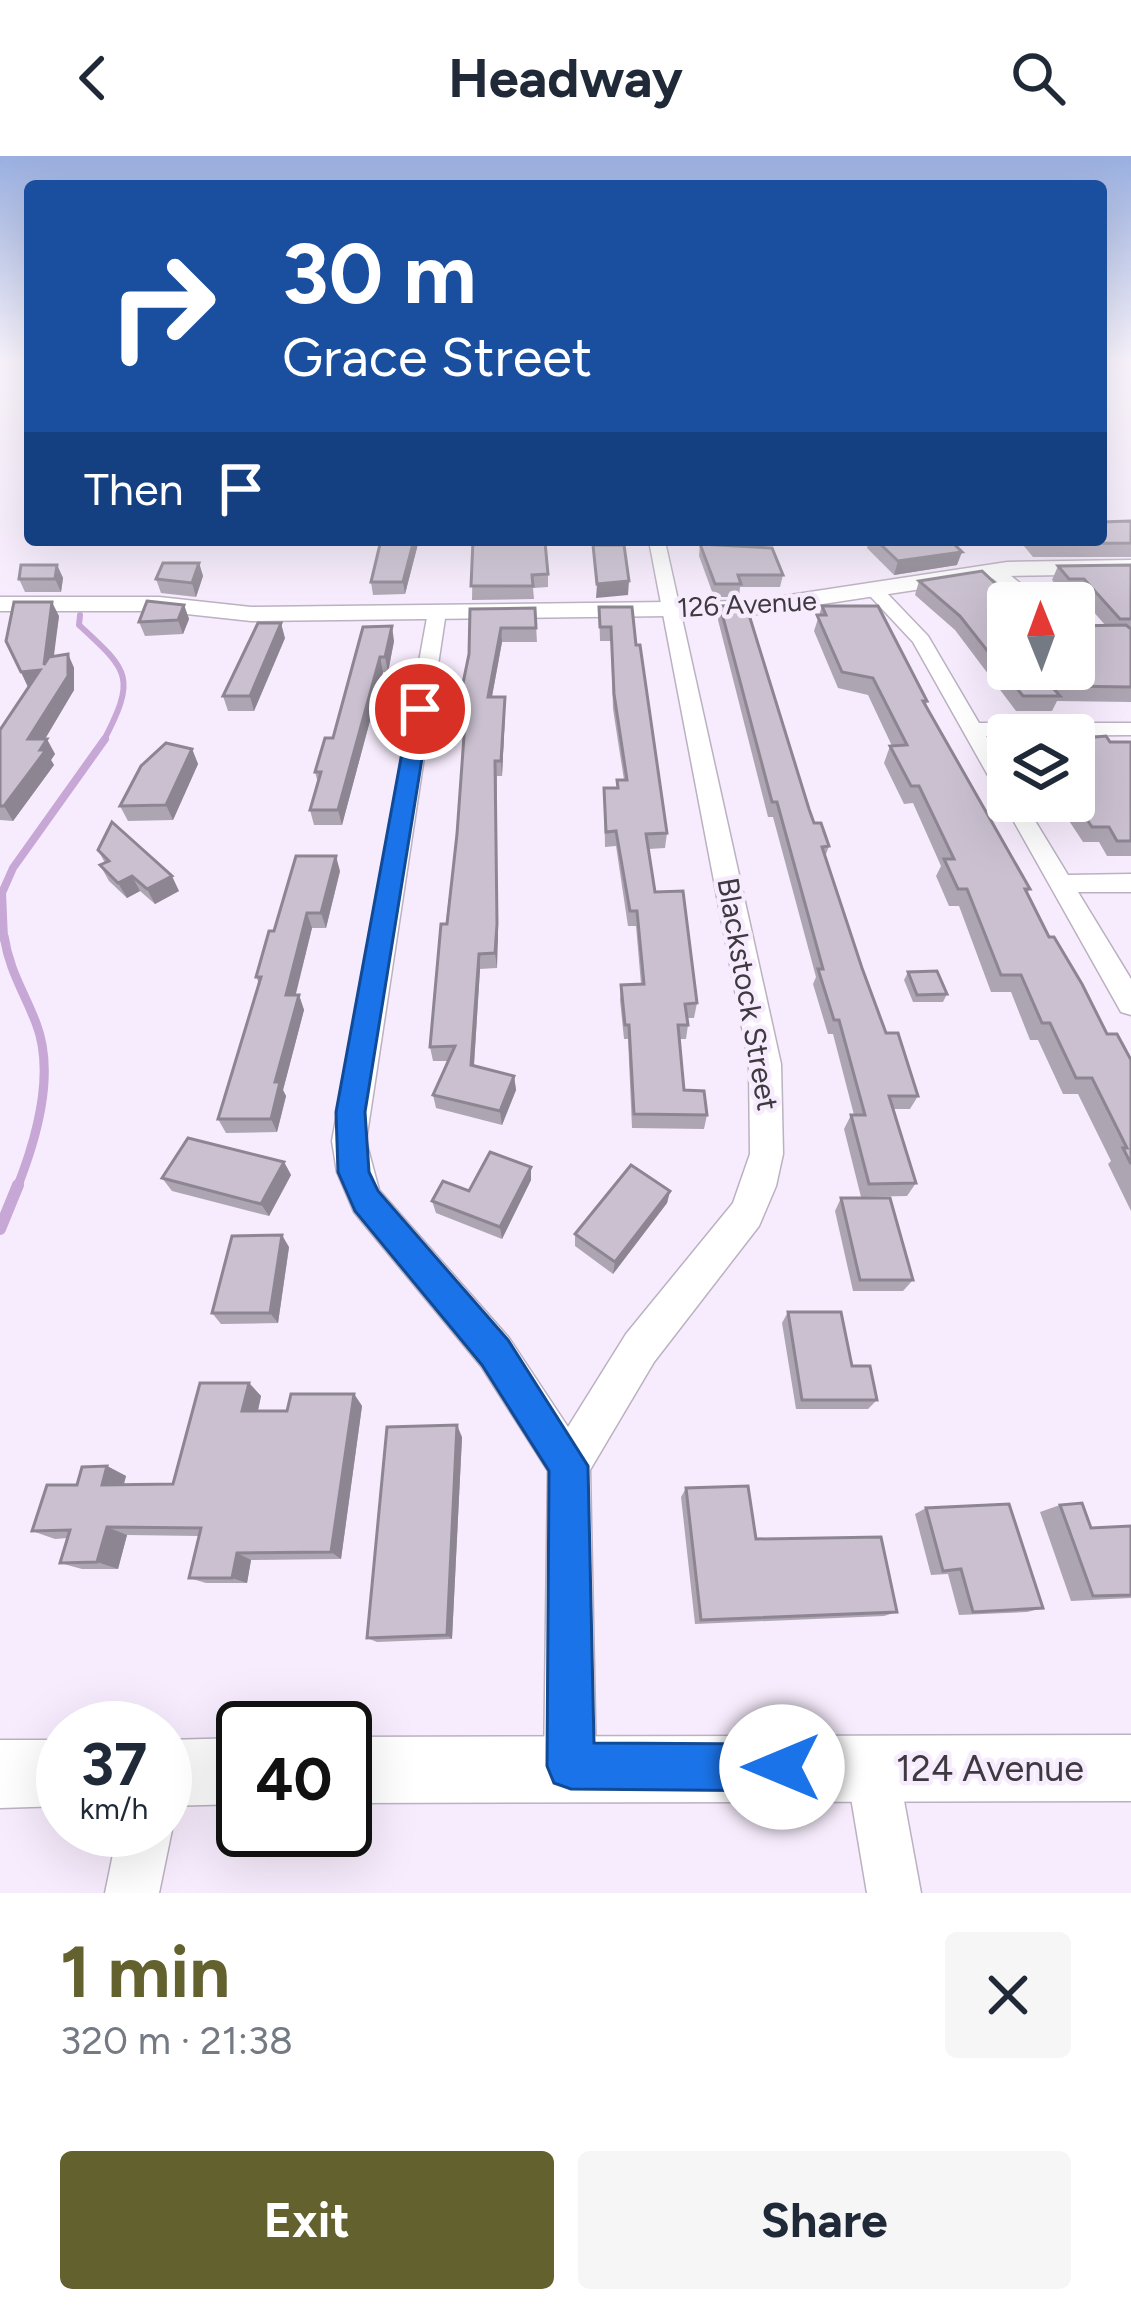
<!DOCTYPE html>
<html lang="en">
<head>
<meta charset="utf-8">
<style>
  :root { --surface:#fff; --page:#f6f6f7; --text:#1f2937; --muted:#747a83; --accent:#63612e }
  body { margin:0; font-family:Figtree,sans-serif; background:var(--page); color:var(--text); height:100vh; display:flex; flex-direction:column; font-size:45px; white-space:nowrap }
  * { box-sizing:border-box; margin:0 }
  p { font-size:39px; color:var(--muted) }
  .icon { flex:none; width:66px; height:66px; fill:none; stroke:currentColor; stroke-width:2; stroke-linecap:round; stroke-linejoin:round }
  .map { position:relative; height:1737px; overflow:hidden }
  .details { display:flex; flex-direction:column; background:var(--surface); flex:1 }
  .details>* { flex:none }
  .banner { position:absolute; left:24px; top:24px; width:1083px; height:366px; border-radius:12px; box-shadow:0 12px 48px #0002; background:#1a4fa0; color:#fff; overflow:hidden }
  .needle { width:78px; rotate:359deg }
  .tools { position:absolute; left:987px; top:426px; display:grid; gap:24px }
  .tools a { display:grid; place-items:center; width:108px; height:108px; border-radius:12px; background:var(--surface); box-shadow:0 12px 48px #0002; font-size:60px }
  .speed { position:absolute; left:36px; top:1545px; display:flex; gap:24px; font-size:60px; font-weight:700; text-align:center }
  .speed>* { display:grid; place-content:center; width:156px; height:156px; border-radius:50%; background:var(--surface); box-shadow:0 12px 48px #0002; line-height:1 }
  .speed small { font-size:30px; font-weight:400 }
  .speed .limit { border:6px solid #111; border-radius:18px; background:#fff; color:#111 }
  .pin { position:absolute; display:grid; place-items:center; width:102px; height:102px; color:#fff; margin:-51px; border:6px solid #fff; border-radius:50%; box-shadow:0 3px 12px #0007 }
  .me { position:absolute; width:132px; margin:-66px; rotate:270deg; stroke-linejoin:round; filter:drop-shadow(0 0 9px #0008) }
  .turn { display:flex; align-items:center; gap:42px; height:252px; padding:0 60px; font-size:54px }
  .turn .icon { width:156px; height:156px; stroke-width:2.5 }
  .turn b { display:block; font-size:84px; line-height:102px }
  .then { display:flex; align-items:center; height:114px; padding:0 60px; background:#0003; gap:24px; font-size:45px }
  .round { display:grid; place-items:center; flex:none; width:126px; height:126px; border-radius:12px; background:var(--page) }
  .headline { display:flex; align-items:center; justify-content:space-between; height:204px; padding:0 60px }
  h1 { font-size:72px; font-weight:700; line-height:90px; color:var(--accent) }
  .primary-button { display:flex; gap:24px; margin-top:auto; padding:24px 60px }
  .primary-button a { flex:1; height:138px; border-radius:12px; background:var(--accent); color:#fff; font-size:48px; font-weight:700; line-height:138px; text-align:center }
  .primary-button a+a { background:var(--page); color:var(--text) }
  header { display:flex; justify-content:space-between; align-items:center; height:156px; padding:0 60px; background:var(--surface); font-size:54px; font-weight:700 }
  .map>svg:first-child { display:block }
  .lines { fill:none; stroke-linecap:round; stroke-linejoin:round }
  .stream-far3 { stroke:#c6a7d5; stroke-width:6 }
  .stream-far2 { stroke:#c6a7d5; stroke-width:8 }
  .stream-far1 { stroke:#c6a7d5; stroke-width:9 }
  .stream { stroke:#c6a7d5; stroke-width:12 }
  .minor-casing { stroke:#bbb1c1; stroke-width:3 }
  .tertiary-casing { stroke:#bbb1c1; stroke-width:3 }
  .minor { fill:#fff; fill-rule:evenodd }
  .tertiary { fill:#fff; fill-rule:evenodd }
  .wall { fill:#aea5b3 }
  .shaded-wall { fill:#8d8692 }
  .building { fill:#cac0d0; stroke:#8d8692; stroke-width:3 }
  .route { fill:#1a73e8; stroke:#114b97; stroke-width:3 }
  .labels { text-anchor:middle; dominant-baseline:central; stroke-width:9; stroke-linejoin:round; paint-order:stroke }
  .far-street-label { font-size:27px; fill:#3e3a40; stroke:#f7ecfd }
  .street-label { font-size:30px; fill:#3e3a40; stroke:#f7ecfd }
  .near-street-label { font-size:36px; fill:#3e3a40; stroke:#f7ecfd }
</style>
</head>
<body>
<header><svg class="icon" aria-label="back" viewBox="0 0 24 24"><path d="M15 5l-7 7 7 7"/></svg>Headway<svg class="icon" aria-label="search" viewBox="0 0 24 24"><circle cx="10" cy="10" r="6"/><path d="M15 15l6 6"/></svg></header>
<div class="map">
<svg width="1131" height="1737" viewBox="0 0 1131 1737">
  <rect width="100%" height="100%" fill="#f7ecfd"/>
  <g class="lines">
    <path class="stream-far3" d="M80,459L79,469C129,515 137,521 103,586"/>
    <polyline class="stream-far2" points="4,783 2,737 13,712 105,583"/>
    <path class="stream-far1" d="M4,780C9,814 24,836 36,867C56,918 36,984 17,1032"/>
    <polyline class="stream" points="0,1073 18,1029"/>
    <g class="minor-casing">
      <g id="minor">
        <polygon points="654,384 671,384 666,390 781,908 783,998 776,1030 759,1070 654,1206 590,1314 596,1610 588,1628 570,1636 552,1628 544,1610 548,1315 481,1210 354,1056 337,1016 332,985 428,456 437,451 446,456 366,985 379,1034 509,1182 568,1271 626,1178 733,1047 750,998 749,908 650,390"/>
        <polygon points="988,411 1000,411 1045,447 1025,447 988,419"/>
        <polygon points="870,432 882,432 928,480 979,567 1131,567 1131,579 986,580 1008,619 1008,645 1023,645 1068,719 1131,718 1131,736 1078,736 1131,823 1131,859 1121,856 913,486 870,440"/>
        <polygon points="872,1586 890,1594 898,1612 921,1737 867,1737 846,1612 854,1594"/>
        <polygon points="165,1658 172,1674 159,1737 105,1737 118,1674 165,1674"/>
      </g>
    </g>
    <g class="tertiary-casing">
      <g id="tertiary">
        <polygon points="1131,404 1131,418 1007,420 750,459 251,465 159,455 0,455 0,441 159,441 251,451 750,445 1007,406"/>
        <polygon points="1131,1579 1131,1645 345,1647 345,1581"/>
        <polygon points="243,1582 243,1648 165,1650 165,1584"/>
        <polygon points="0,1584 63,1584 63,1650 0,1652"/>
      </g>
    </g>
    <use href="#minor" class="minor"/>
    <use href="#tertiary" class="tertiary"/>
  </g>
  <g class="wall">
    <polygon points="1131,365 1131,401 1033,401 1019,384 1101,384"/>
    <polygon points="381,384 419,384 405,438 373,439 371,426"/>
    <polygon points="869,384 950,384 957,409 894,419 867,392"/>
    <polygon points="473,385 548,418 548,431 533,432 534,443 472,444"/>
    <polygon points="700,388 783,419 780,431 740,431 739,441 714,441 699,400"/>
    <polygon points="199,407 203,420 196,441 161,437 156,423"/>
    <polygon points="57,409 63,422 61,436 25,436 19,423"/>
    <polygon points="1131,409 1131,546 1057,545 1052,555 1016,555 955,474 915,439 919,425 982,415 1008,513 1106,470 1077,437 1063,437 1052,424 1058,410"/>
    <polygon points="184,449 189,463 183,478 145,480 139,466"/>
    <polygon points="720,450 814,667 829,690 825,701 862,812 886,877 918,940 910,953 893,953 916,1027 907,1040 861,1041 844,973 851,959 854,959 833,878 828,878 813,828 816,821 773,661 768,661 718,464"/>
    <polygon points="822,450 927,545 926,549 1030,733 1027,737 1049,781 1107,878 1131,904 1131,1055 1108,1008 1111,1005 1078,938 1063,938 1038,884 1030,884 1011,836 991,836 959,750 949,750 936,720 941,710 913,647 904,648 884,607 890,590 892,590 868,539 838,532 814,475"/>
    <polygon points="599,451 636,489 667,677 665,692 649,693 655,736 697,847 694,862 687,862 688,869 686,883 679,883 684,934 707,959 704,973 632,972 628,883 624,883 620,844 621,829 641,828 636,770 628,770 616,690 605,691 604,632 617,632 617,624 624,624 613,553 611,485 600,485"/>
    <polygon points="535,452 537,486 502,486 492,541 505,556 502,620 497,620 497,812 480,813 474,910 514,920 516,934 502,969 436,952 433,939 448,905 433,905 430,891 457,678 464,581 461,581 459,566 469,498 470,453"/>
    <polygon points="59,460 53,500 68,498 74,512 74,534 45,583 55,598 51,604 54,609 13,665 0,664 0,574 28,531 21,516"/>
    <polygon points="363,471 394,485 388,516 383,516 342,669 314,669 310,654 318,627 315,616 333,582"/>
    <polygon points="285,482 254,555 228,555 223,540"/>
    <polygon points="1110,586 1131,586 1131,700 1107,700 1099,686 1083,686 1056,645 1074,645"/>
    <polygon points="192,593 198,608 173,664 128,665 120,650"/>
    <polygon points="98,694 179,735 155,748 140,735 127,742 109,725 100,709 105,707"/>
    <polygon points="340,715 326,772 312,772 295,839 299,839 304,854 283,934 286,940 277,976 226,977 218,963 259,827 256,821 274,775"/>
    <polygon points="908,816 947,838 943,846 913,846 904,824"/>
    <polygon points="284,1006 291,1019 269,1060 172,1035 162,1022"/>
    <polygon points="531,1011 531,1024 502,1083 436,1057 432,1045 469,1035"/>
    <polygon points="670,1035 667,1047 613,1118 575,1090 575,1078"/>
    <polygon points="841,1042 913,1124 903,1135 853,1135 835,1055"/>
    <polygon points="289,1091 278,1167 221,1168 212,1157"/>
    <polygon points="788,1156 852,1210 877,1244 868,1253 796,1253 782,1167"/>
    <polygon points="249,1227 261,1240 258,1255 287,1255 354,1238 362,1250 341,1403 251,1404 247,1427 206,1427 189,1422 199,1380 127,1379 118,1413 82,1413 60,1407 68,1382 55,1383 32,1375 77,1329 107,1310 126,1320 124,1328 173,1328"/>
    <polygon points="462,1281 452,1483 377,1486 367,1482"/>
    <polygon points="686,1332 756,1383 897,1456 884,1460 695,1468 681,1341"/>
    <polygon points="1060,1349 1091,1372 1131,1370 1131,1442 1071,1445 1040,1356"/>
    <polygon points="926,1352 1043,1452 1027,1456 959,1459 948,1418 931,1419 915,1358"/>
  </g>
  <g class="shaded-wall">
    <polygon points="414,384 419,384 405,438 403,426"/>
    <polygon points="962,396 957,409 894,419 898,405"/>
    <polygon points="199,407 203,420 196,441 192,427"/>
    <polygon points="57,409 63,422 61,436 55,423"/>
    <polygon points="629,425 628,439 596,442 597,428"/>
    <polygon points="52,446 59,460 51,523 44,509"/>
    <polygon points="184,449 189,463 183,478 178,464"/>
    <polygon points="281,467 285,482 254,555 250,540"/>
    <polygon points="392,470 394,485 388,516 385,501"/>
    <polygon points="501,472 502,486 489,556 488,541"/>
    <polygon points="68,498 74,512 74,534 36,598 28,583"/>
    <polygon points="380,501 383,516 342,669 338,654"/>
    <polygon points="40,514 28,531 21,516"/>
    <polygon points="505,541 505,556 502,620 501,605"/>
    <polygon points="47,583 55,598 51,604 54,609 13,665 4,650"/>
    <polygon points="192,593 198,608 173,664 166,649"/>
    <polygon points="495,605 498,783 497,812 495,797"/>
    <polygon points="336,700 340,715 326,772 321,757"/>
    <polygon points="132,720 140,735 127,742 118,727"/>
    <polygon points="172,720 179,735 155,748 147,733"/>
    <polygon points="307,757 312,772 292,854 286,839"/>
    <polygon points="479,798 480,813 473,923 471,909"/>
    <polygon points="299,839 304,854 283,934 286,940 277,976 271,963 275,926"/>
    <polygon points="514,920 516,934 502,969 500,955"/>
    <polygon points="284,1006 291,1019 269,1060 261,1048"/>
    <polygon points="531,1011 531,1024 502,1083 500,1071"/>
    <polygon points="670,1035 667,1047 613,1118 615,1106"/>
    <polygon points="282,1079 289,1091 278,1167 270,1157"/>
    <polygon points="249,1227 261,1240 255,1267 242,1255"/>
    <polygon points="354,1238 362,1250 341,1403 331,1396"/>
    <polygon points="457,1269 462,1281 452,1483 447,1479"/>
    <polygon points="107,1310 126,1320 121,1338 102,1329"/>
    <polygon points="107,1371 127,1379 118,1413 97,1406"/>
    <polygon points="237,1397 251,1404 247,1427 232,1422"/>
  </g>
  <g class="building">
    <polygon points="1131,365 1131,387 1038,388 1035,384 1101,384 1101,366"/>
    <polygon points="381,384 414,384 403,426 371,426"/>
    <polygon points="876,384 950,384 962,396 898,405"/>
    <polygon points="473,385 545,386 548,418 532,419 533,430 471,430"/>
    <polygon points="700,388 772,392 783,419 738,419 741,428 715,428"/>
    <polygon points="593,389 624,389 629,425 597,428"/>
    <polygon points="163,407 199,407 192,427 156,423"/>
    <polygon points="21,409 57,409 55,423 19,423"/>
    <polygon points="1131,409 1131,463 1120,463 1084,423 1069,423 1058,410"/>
    <polygon points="982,415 1016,447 1008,447 1008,513 1074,513 1074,470 1126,469 1131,473 1131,531 1061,530 1054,533 1060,540 1023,540 960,460 919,425"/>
    <polygon points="147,445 184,449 178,464 139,466"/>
    <polygon points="14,446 52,446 44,509 49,501 68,498 68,520 28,583 47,583 40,594 46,594 4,650 0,650 0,574 40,514 21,516 6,485"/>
    <polygon points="746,449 809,653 814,667 821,667 829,690 822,691 862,812 886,877 898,877 918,940 889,940 916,1027 869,1028 851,959 865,959 839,864 834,864 818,813 823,813 777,646 772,646 720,450"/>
    <polygon points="822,450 878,450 927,545 923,545 1030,733 1025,733 1049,781 1054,781 1082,828 1107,878 1117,878 1131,904 1131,1008 1123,992 1127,992 1092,922 1076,922 1050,867 1042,867 1021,819 1001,819 967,733 958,733 944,703 954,703 919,630 911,630 890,590 907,589 873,522 842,516 817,459 826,459"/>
    <polygon points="599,451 632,451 636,489 640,489 667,677 646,678 655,736 683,735 697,847 685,848 688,869 678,869 684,934 704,935 707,959 634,958 629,869 625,869 621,829 644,828 637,755 630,755 616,675 606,676 604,632 618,632 617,624 627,624 614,538 611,471 600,471"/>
    <polygon points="535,452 536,472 501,472 488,541 505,541 501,605 495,605 497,768 495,797 479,798 471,909 514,920 500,955 433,939 455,890 430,891 441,768 447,768 457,678 465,566 459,566 461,537 469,498 470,453"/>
    <polygon points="258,467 281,467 250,540 223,540"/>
    <polygon points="392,470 385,501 380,501 338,654 310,654 321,616 315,616 325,582 333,582 363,471"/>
    <polygon points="1106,580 1110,586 1131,586 1131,685 1117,685 1109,671 1092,671 1074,644 1074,583"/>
    <polygon points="166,587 192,593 166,649 120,650 141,610"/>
    <polygon points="112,666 172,720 147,733 132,720 118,727 100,709 109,705 98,694"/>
    <polygon points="296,700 336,700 321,757 307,757 286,839 299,839 275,926 280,926 271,963 218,963 261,821 256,821 269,775 274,775"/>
    <polygon points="937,815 947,838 917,839 908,816"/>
    <polygon points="188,982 284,1006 261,1048 162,1022"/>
    <polygon points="490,996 531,1011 500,1071 432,1045 443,1025 469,1035"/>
    <polygon points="631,1009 670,1035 615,1106 575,1078"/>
    <polygon points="841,1042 890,1042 913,1124 860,1124"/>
    <polygon points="282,1079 270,1157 212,1157 232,1080"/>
    <polygon points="788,1156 841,1156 852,1210 870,1210 877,1244 802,1244"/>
    <polygon points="200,1227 249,1227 242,1255 287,1255 291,1238 354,1238 331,1396 237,1397 232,1422 189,1422 201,1372 107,1371 97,1406 60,1407 70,1374 32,1375 47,1329 77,1329 82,1311 107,1310 102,1329 173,1328"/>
    <polygon points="457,1269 447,1479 367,1482 387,1271"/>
    <polygon points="748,1330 756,1383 881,1381 897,1456 701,1464 686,1332"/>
    <polygon points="1082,1347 1091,1372 1131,1370 1131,1439 1093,1440 1060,1349"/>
    <polygon points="1009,1348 1043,1452 973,1456 961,1413 943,1415 926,1352"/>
  </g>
  <linearGradient id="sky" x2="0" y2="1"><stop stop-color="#9aafe0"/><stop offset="0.46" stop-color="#fbf6fe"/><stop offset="1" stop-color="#fbf6fe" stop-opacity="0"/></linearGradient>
  <rect width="1131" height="448" fill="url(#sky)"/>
  <polygon class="route" points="420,547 430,553 365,956 369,1016 378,1035 508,1184 588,1310 594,1587 782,1588 799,1595 806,1611 799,1628 782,1635 571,1633 554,1627 547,1610 549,1315 482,1209 355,1055 338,1016 336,956 410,553"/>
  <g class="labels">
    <g class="far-street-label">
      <text transform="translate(747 448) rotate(-3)">126 Avenue</text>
    </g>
    <g class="street-label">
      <text transform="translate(748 838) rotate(80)">Blackstock Street</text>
    </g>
    <g class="near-street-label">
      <text x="990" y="1612">124 Avenue</text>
    </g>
  </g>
</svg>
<div class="tools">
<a><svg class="needle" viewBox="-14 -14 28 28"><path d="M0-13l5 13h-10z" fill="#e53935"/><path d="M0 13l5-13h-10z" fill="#747a83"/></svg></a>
<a><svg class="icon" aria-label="layers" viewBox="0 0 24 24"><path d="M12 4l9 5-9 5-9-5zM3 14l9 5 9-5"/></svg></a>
</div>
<div class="speed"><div>37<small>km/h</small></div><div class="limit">40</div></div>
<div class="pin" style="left:420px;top:553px;background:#d93025"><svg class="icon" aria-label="arrive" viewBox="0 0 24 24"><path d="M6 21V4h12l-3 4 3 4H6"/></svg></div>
<svg class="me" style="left:782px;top:1611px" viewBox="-20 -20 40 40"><circle r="19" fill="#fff"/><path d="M0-13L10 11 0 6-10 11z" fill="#1a73e8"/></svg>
<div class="banner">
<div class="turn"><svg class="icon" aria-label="right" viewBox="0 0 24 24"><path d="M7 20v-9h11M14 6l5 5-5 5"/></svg><div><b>30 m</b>Grace Street</div></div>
<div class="then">Then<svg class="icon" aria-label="arrive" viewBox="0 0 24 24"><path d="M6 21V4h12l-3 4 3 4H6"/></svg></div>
</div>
</div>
<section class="details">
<div class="headline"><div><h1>1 min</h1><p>320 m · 21:38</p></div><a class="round"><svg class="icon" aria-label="close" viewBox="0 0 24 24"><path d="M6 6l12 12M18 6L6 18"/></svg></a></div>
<div class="primary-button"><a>Exit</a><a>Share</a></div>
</section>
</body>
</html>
